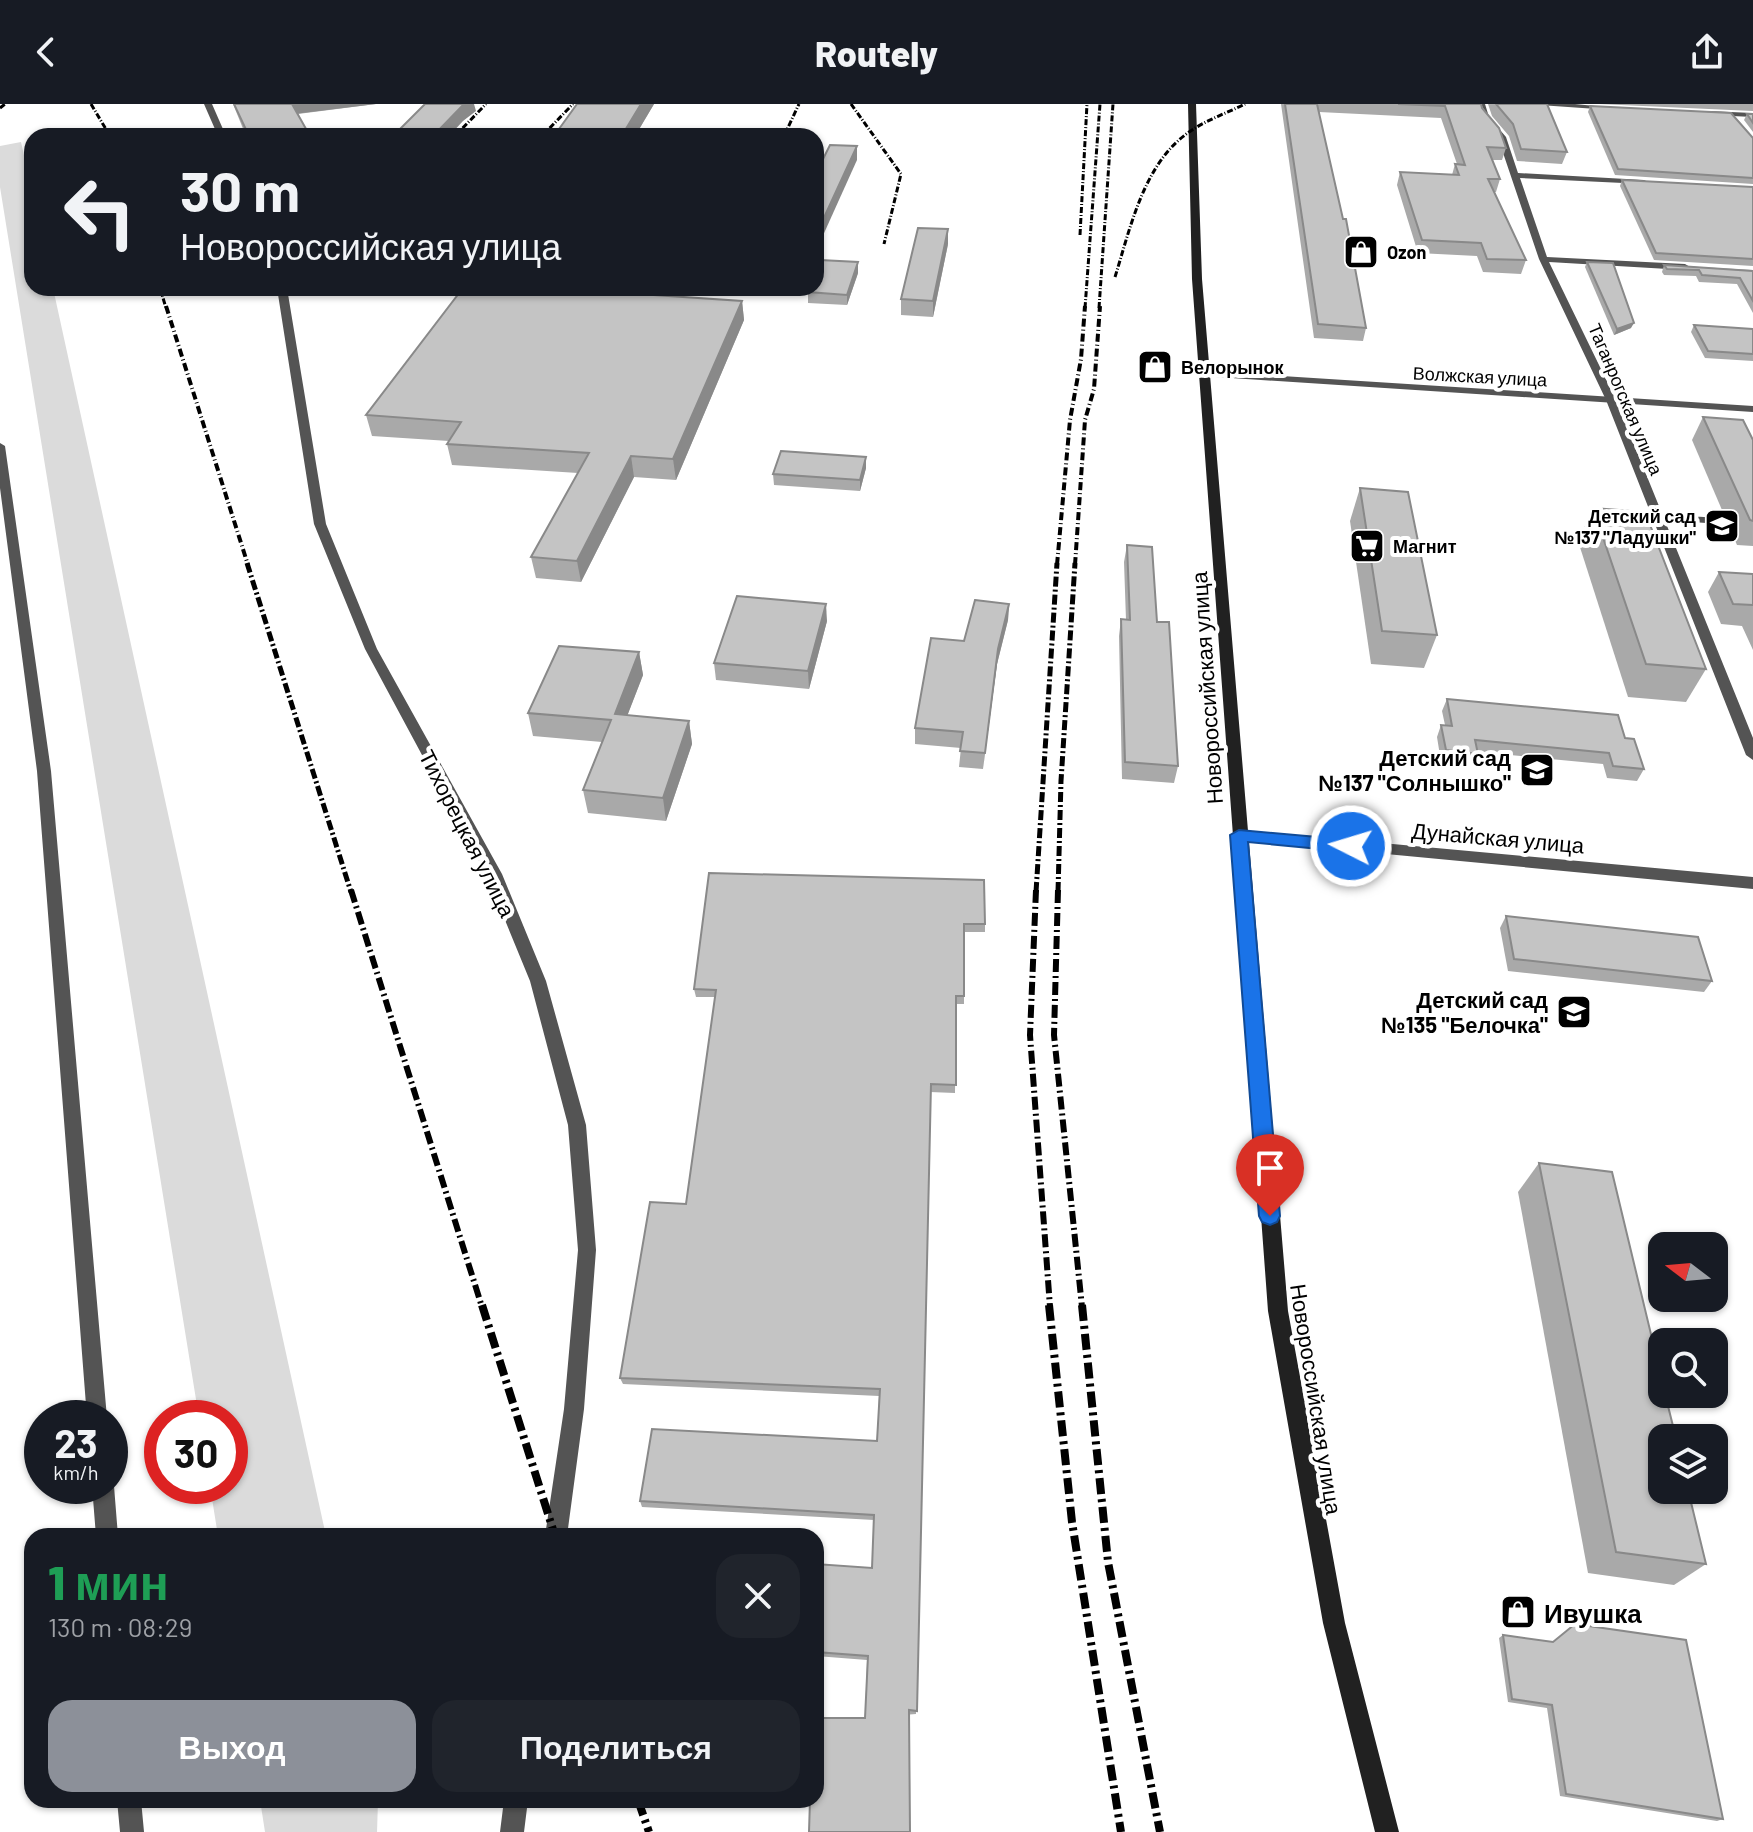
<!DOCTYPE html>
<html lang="ru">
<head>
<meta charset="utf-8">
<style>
  :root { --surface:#171b24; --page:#20242c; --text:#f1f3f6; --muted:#9ea1a6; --accent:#8c9099 }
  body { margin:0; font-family:Barlow,sans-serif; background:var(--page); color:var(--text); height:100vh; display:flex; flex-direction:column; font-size:30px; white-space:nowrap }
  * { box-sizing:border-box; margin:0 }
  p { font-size:26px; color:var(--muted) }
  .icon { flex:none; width:44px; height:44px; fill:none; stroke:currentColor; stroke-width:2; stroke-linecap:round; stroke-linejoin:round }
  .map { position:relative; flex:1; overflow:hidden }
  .drawer { position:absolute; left:24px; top:1424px; width:800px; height:280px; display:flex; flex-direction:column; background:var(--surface); border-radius:24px; box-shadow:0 2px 6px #0004 }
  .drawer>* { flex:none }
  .hud { position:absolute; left:24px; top:24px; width:800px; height:168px; border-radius:24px; box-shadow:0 2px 6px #0004; background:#171b24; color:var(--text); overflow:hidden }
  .needle { width:52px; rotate:286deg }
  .tools { position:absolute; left:1648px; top:1128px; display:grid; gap:16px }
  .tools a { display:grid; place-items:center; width:80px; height:80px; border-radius:16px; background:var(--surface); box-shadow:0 2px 6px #0004; font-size:40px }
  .speed { position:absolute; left:24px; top:1296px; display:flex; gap:16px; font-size:40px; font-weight:700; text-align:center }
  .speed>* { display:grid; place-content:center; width:104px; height:104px; border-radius:50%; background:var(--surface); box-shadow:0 2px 6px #0004; line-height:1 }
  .speed small { font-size:20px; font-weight:400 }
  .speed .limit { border:12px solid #d22; background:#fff; color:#111 }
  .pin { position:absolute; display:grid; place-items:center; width:68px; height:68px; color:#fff; margin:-82px -34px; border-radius:50% 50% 50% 0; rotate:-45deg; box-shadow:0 0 8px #0007 }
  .pin .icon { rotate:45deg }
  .me { position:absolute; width:88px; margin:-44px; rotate:275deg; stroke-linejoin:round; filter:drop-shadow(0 0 6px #0008) }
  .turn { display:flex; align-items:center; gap:28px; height:168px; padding:0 24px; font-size:36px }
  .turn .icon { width:104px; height:104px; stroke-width:2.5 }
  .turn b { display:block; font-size:56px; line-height:68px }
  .round { display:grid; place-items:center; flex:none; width:84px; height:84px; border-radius:24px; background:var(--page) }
  .summary { display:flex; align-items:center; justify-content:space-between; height:136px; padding:0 24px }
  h1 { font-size:48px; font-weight:800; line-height:60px; color:#1e9e55 }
  .button { display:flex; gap:16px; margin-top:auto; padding:16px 24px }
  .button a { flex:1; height:92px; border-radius:24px; background:var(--accent); color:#fff; font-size:32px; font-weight:800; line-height:92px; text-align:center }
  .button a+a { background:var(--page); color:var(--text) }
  header { display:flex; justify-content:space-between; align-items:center; height:104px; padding:0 24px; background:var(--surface); font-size:36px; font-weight:800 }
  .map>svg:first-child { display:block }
  .green { fill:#dbdbdb }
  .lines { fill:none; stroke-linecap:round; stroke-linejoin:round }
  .pedestrian { fill:#545454; fill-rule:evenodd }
  .minor { fill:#545454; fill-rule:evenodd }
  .tertiary { fill:#545454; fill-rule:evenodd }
  .secondary { fill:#212121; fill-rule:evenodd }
  .rail-far4 { stroke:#000; stroke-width:3; stroke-dasharray:6 2 1 2; stroke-linecap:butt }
  .rail-far3 { stroke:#000; stroke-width:4; stroke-dasharray:8 3 1 3; stroke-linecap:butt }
  .rail-far2 { stroke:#000; stroke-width:5; stroke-dasharray:10 3 2 3; stroke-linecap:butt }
  .rail-far1 { stroke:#000; stroke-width:6; stroke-dasharray:13 4 2 4; stroke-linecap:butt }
  .rail { stroke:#000; stroke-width:8; stroke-dasharray:16 5 3 5; stroke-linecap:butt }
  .wall { fill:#a9a9a9 }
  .shaded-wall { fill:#898989 }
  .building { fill:#c4c4c4; stroke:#898989; stroke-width:2 }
  .route { fill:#1a73e8; stroke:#114b97; stroke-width:2 }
  .labels { text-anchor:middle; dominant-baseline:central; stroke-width:8; stroke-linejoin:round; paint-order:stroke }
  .far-poi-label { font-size:18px; font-weight:bold; fill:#000; stroke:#fff; text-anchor:start }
  .far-street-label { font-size:18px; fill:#000; stroke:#fff }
  .street-label { font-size:22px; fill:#000; stroke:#fff }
  .poi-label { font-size:22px; font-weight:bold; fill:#000; stroke:#fff; text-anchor:end }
  .near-poi-label { font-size:26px; font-weight:bold; fill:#000; stroke:#fff; text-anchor:start }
</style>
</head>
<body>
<header><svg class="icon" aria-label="back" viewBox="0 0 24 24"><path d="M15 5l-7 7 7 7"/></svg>Routely<svg class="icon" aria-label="share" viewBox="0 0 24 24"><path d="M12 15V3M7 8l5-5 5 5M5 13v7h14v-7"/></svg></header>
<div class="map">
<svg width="1753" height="1728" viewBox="0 0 1753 1728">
  <rect width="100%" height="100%" fill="#fff"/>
  <g class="green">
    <polygon points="21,38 32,87 32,184 53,184 326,1432 218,1432 210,1382 230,1382 230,1314 199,1314 0,83 0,42"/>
    <polygon points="260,1696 378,1696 377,1728 265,1728"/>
  </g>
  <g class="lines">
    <polygon class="pedestrian" points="1655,410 1720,414 1726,417 1720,420 1651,415 1651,411"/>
    <g class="minor">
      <polygon points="1477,0 1485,0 1489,13 1506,33 1518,69 1644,76 1648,78 1644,80 1520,74 1547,153 1685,160 1690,163 1685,166 1549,158 1616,296 1753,634 1753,656 1746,651 1606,296 1539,155 1498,34 1481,14"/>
      <polygon points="1525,0 1575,0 1615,4 1611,6"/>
      <polygon points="1708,7 1753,9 1753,13 1711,11"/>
      <polygon points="1239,726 1753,773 1753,785 1239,736 1232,731"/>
    </g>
    <g class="tertiary">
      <polygon points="204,0 212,0 226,32 218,32"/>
      <polygon points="277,184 287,184 326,420 377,545 502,770 546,877 586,1021 596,1146 584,1305 567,1432 545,1432 564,1305 578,1146 568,1021 530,877 486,770 365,545 314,420"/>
      <polygon points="1205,267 1753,302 1753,308 1201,272 1200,270"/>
      <polygon points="0,339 5,342 51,667 107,1314 87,1314 37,667 0,384"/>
      <polygon points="110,1374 114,1382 118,1432 96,1432 92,1382 110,1382"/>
      <polygon points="117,1696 141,1696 144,1728 120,1728"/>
      <polygon points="504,1696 528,1696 524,1728 500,1728"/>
    </g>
    <polygon class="secondary" points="1188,0 1196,0 1202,175 1288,1207 1345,1519 1399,1728 1375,1728 1323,1519 1268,1207 1192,175"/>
    <g class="rail-far4">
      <polyline points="91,0 110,32"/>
      <polyline points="851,0 901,70 884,140"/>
      <polyline points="0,4 5,0"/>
      <polyline points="455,32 486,0"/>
      <polyline points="542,32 573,0"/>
      <polyline points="784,32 799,0"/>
      <polyline points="1080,131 1087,0"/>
      <path d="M1115,173C1130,125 1143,63 1185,31C1203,17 1225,10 1245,0"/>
      <polyline points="160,184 166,204"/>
      <polyline points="1085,204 1100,0"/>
      <polyline points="1099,204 1113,0"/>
    </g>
    <g class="rail-far3">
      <polyline points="166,202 248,461"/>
      <polyline points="1057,461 1070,316 1081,255 1085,202"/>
      <polyline points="1075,461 1085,316 1094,285 1100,202"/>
    </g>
    <g class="rail-far2">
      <polyline points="247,459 351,788"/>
      <polyline points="1036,788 1057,459"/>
      <polyline points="1058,788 1061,677 1075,459"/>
    </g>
    <g class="rail-far1">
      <polyline points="351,786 482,1203"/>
      <polyline points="1036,786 1030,931 1050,1203"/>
      <polyline points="1058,786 1054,931 1082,1203"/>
    </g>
    <g class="rail">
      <polyline points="482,1201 555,1432"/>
      <polyline points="1049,1201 1072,1418 1121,1728"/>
      <polyline points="1082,1201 1108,1458 1160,1728"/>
      <polyline points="638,1696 649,1728"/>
    </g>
  </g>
  <g class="wall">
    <polygon points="233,0 376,0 298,10 310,32 246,32"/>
    <polygon points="577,0 654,0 635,32 561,32 559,25"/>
    <polygon points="1281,0 1481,0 1506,44 1502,56 1492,56 1500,75 1496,88 1494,88 1526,156 1521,170 1483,168 1477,152 1418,149 1397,81 1400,68 1452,71 1455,60 1457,60 1441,14 1319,8 1366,224 1363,237 1314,234"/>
    <polygon points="1488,0 1547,0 1567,48 1562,60 1517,57 1509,32 1492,12"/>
    <polygon points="1599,0 1753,0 1753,7"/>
    <polygon points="1590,2 1753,33 1753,80 1615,71 1588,8"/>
    <polygon points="1747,10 1753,10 1753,28 1744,16"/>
    <polygon points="1622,76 1753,83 1753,162 1654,156 1620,82"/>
    <polygon points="948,140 933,213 901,211 901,195"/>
    <polygon points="1587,158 1631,224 1614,231 1585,163"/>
    <polygon points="1664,161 1753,166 1753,209 1737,180 1699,178 1696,172 1664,171 1662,168"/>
    <polygon points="858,169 847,201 808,199 808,188"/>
    <polygon points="742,197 744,216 676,376 634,373 581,478 536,474 531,453 578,369 452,361 447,340 449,337 372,332 366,311"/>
    <polygon points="1694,221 1753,225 1753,257 1705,254 1691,228"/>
    <polygon points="1703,313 1753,336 1753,442 1737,441 1692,336"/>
    <polygon points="866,364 860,387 774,381 773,370"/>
    <polygon points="1360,384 1437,531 1424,564 1371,560 1350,417"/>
    <polygon points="1593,404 1706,565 1686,598 1628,593 1578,437"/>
    <polygon points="1127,441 1157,518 1178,662 1174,679 1122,675 1119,532 1121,515 1126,516 1124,458"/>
    <polygon points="1719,468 1753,470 1753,546 1742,522 1721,520 1708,488"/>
    <polygon points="1009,500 1008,516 997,560 983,665 959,663 961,644 915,640 915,624 964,537"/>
    <polygon points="827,517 809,585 716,576 714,559"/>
    <polygon points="639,548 643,571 627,612 689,617 692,640 666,717 588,709 583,686 602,638 533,632 528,609"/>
    <polygon points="1447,595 1625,634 1644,665 1637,677 1607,674 1603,660 1478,648 1473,661 1441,658 1437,633 1441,621 1445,621 1442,607"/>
    <polygon points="709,769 985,820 985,828 964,828 964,900 956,900 955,989 930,988 916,1610 865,1614 867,1556 816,1552 816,1460 872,1464 874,1416 642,1403 640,1397 877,1337 879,1292 623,1280 620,1274 686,1100 715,893 696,893 694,885"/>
    <polygon points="1506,812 1712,877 1704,888 1508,867 1500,824"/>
    <polygon points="1539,1059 1706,1460 1674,1481 1588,1469 1518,1088"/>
    <polygon points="1503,1531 1723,1715 1717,1717 1560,1692 1547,1604 1508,1598 1499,1534"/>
  </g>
  <g class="shaded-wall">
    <polygon points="291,0 376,0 294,10"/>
    <polygon points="464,0 474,0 476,7 463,17 449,32 433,32"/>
    <polygon points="641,0 654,0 635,32 624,32 624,28"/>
    <polygon points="857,42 857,56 816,147 816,131"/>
    <polygon points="948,125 948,140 933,213 933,197"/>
    <polygon points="858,158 858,169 847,201 847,191"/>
    <polygon points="742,197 744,216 676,376 673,355"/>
    <polygon points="1634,219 1631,224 1614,231 1617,225"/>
    <polygon points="631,352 634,373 581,478 577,457"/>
    <polygon points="866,353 866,364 860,387 860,376"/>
    <polygon points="826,500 827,517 809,585 808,567"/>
    <polygon points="1009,500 1008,516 997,560 983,665 998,545"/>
    <polygon points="639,548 643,571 619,633 615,610"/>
    <polygon points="689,617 692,640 666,717 663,694"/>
  </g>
  <g class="building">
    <polygon points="234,0 292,0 310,32 249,32"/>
    <polygon points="425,0 464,0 433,32 393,32"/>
    <polygon points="577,0 641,0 624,28 559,25"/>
    <polygon points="1285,0 1317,0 1343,115 1346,115 1366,224 1318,220"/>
    <polygon points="1398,0 1481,0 1482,4 1499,24 1506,44 1487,43 1500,75 1488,75 1526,156 1487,155 1481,139 1422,136 1400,68 1459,71 1455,60 1465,61 1445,2"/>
    <polygon points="1496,0 1547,0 1567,48 1521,45 1513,20"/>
    <polygon points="1590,2 1731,9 1753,34 1753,74 1618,65"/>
    <polygon points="1747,10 1753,10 1753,19"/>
    <polygon points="830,41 857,42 816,131 816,69"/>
    <polygon points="1622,76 1753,83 1753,155 1656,149"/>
    <polygon points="918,124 948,125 933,197 901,195"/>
    <polygon points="820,156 858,158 847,191 808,188 810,184 816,184 816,167"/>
    <polygon points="1587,158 1613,159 1634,219 1617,225"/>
    <polygon points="1664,161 1753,167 1753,197 1740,174 1702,171 1699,166 1667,165"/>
    <polygon points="463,184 550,184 742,197 673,355 631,352 577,457 531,453 589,349 447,340 461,318 366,311"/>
    <polygon points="1694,221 1753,225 1753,250 1708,247"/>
    <polygon points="1703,313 1743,316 1753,336 1753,417 1750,416"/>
    <polygon points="781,347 866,353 860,376 773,370"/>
    <polygon points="1360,384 1408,388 1437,531 1382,527"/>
    <polygon points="1593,404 1645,408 1706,565 1646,560"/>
    <polygon points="1127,441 1152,443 1157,518 1169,518 1178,662 1125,658 1121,515 1130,516"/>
    <polygon points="1719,468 1753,470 1753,501 1733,500"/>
    <polygon points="737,492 826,500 808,567 714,559"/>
    <polygon points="975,496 1009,500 998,545 985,649 960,647 963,628 915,624 931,534 964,537"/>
    <polygon points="559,542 639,548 615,610 689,617 663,694 583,686 611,616 528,609"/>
    <polygon points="1447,595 1618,611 1625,634 1634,635 1644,665 1613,662 1609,649 1475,636 1478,650 1446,646 1441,621 1452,622"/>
    <polygon points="709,769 984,776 985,820 964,820 964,892 956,892 956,981 931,980 917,1607 909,1606 910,1728 809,1728 810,1696 816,1696 816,1614 865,1614 868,1552 816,1548 816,1460 872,1464 874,1411 640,1397 652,1325 877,1337 880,1285 620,1274 650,1098 686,1100 716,886 694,885"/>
    <polygon points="1506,812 1698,833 1712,877 1514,855"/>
    <polygon points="1539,1059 1612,1068 1662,1276 1662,1290 1665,1290 1676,1334 1662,1334 1662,1386 1688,1386 1706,1460 1616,1448"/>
    <polygon points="1575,1520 1686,1536 1723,1715 1566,1690 1552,1601 1512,1595 1503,1531 1553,1538"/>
  </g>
  <polygon class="route" points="1239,726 1351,736 1359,742 1351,748 1248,738 1280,1112 1277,1118 1270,1121 1262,1118 1259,1112 1230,731"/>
  <defs>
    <g id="shop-square" transform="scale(1.8)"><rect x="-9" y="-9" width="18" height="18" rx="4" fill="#000" stroke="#fff"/><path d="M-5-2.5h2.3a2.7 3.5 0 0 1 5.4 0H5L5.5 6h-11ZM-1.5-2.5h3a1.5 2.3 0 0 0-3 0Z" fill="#fff"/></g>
    <g id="school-square" transform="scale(1.8)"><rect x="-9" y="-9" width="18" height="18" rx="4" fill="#000" stroke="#fff"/><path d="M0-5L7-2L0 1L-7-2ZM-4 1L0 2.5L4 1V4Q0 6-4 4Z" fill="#fff"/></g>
    <g id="supermarket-square" transform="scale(1.8)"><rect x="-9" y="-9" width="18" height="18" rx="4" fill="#000" stroke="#fff"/><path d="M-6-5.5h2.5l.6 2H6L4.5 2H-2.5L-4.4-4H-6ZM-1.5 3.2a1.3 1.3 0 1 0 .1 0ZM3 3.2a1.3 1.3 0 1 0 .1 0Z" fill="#fff"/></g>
  </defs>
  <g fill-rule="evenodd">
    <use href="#shop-square" x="1361" y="148"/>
    <use href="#shop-square" x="1155" y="263"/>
    <use href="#school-square" x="1722" y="422"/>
    <use href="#supermarket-square" x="1367" y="442"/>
    <use href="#school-square" x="1537" y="666"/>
    <use href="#school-square" x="1574" y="908"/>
    <use href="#shop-square" x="1518" y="1508"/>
  </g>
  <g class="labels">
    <g class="far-poi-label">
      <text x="1387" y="148">Ozon</text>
      <text x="1181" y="263">Велорынок</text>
      <text x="1696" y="412" text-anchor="end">Детский сад<tspan x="1696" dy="21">№137 "Ладушки"</tspan></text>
      <text x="1393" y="442">Магнит</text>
    </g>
    <g class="far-street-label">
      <text transform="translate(1480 272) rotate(3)">Волжская улица</text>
      <text transform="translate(1626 295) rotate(67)">Таганрогская улица</text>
    </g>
    <g class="street-label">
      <text transform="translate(1206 584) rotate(-94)">Новороссийская улица</text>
      <text transform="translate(468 729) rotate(63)">Тихорецкая улица</text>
      <text transform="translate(1498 733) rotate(5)">Дунайская улица</text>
      <text transform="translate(1317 1295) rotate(81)">Новороссийская улица</text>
    </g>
    <g class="poi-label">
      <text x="1511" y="653">Детский сад<tspan x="1511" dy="25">№137 "Солнышко"</tspan></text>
      <text x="1548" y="895">Детский сад<tspan x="1548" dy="25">№135 "Белочка"</tspan></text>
    </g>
    <g class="near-poi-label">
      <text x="1544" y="1508">Ивушка</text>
    </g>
  </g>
</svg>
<div class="tools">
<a><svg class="needle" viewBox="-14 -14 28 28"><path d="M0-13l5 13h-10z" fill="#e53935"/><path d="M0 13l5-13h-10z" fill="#9ea1a6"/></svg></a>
<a><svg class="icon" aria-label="search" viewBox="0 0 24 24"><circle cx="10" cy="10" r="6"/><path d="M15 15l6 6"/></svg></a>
<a><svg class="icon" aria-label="layers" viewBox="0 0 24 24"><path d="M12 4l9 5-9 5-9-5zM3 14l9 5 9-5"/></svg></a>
</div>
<div class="speed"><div>23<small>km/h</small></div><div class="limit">30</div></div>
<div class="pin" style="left:1270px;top:1112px;background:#d93025"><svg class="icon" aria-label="arrive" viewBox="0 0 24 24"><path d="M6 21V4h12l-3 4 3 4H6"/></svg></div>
<svg class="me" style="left:1351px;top:742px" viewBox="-20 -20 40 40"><circle r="17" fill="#1a73e8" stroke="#fff" stroke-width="3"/><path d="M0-11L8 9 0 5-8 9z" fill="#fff"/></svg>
<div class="hud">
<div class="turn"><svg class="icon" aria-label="left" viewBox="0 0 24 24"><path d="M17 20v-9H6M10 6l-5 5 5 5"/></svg><div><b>30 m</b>Новороссийская улица</div></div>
</div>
<section class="drawer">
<div class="summary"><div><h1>1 мин</h1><p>130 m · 08:29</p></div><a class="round"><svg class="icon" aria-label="close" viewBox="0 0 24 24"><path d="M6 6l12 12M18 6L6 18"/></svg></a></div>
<div class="button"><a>Выход</a><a>Поделиться</a></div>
</section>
</div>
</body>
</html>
